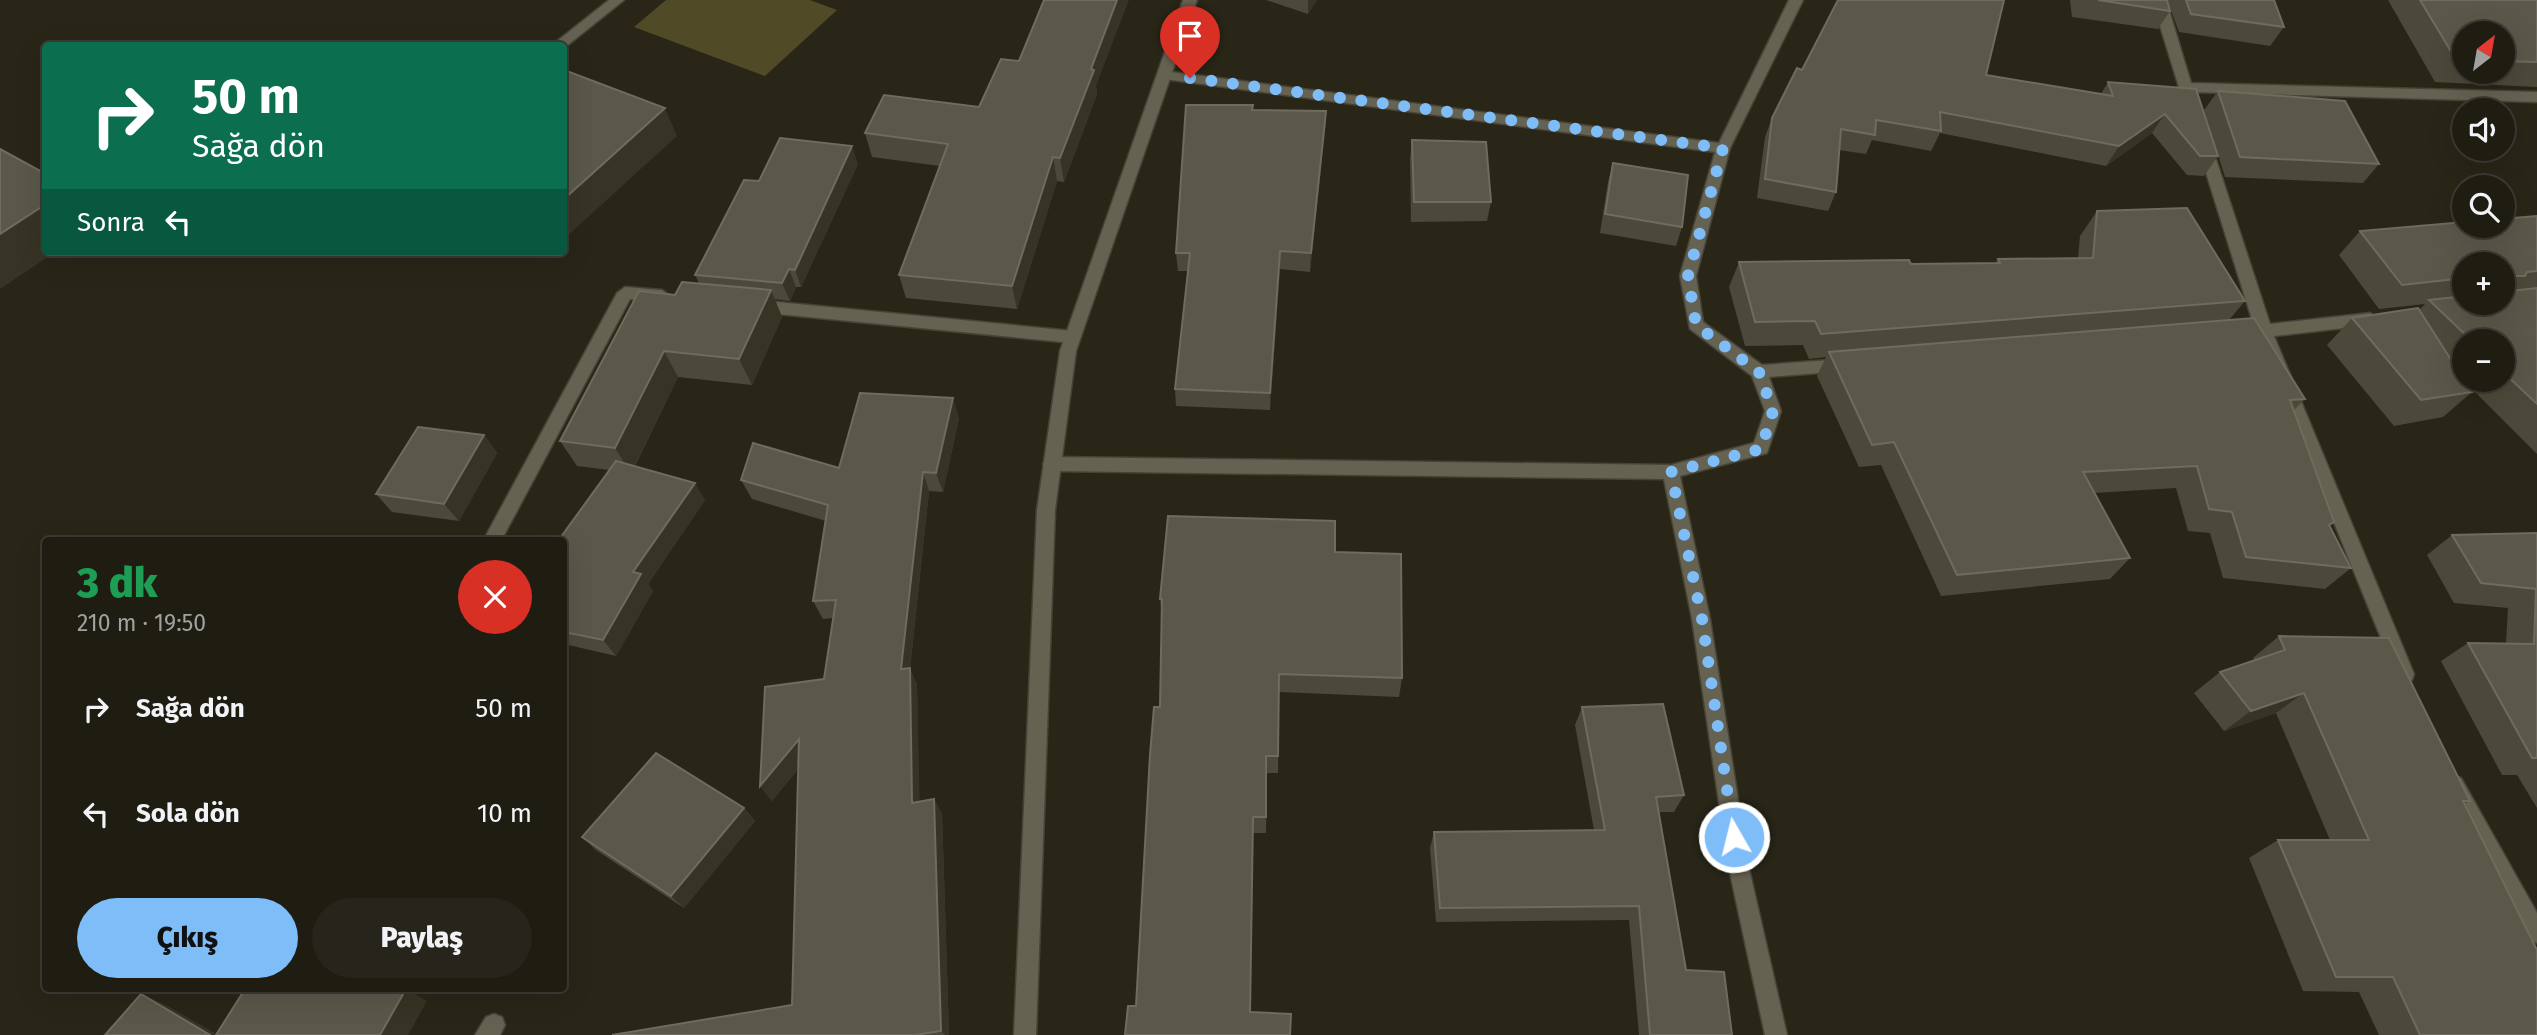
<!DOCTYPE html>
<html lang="tr">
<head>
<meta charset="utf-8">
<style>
  :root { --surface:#1f1c12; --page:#27251b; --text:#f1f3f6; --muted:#a1a19f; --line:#3c3a32; --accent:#7fbdf9 }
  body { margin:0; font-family:"Fira Sans",sans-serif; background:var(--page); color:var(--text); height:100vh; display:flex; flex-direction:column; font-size:26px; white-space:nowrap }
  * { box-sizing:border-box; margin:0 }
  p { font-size:23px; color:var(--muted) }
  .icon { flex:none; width:38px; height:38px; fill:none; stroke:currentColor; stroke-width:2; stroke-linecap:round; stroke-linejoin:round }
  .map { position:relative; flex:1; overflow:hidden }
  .sheet { position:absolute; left:42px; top:537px; width:525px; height:455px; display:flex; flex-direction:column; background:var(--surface); border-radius:7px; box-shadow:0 7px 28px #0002,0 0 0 2px var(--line) }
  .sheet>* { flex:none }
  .top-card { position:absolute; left:42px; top:42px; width:525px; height:214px; border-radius:7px; box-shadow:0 7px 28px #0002,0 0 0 2px var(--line); background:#0b6e4f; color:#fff; overflow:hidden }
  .needle { width:46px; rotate:31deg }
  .fabs { position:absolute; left:2452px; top:21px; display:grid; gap:14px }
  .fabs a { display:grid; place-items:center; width:63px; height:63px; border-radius:50%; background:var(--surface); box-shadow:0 7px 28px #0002,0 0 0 2px var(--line); font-size:35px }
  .pin { position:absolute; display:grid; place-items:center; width:60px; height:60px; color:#fff; margin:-72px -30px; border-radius:50% 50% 50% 0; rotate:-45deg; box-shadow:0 0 7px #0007 }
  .pin .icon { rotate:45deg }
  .me { position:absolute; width:77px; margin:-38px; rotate:352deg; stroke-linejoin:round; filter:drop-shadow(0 0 5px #0008) }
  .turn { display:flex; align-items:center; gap:24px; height:147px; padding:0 35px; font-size:32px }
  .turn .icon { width:91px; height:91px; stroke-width:2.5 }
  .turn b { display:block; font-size:49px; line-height:60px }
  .then { display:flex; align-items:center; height:66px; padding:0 35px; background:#0003; gap:14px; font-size:26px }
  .round { display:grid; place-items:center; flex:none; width:74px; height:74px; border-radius:37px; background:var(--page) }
  .overview { display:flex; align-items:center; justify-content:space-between; height:119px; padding:0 35px }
  h1 { font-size:42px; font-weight:800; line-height:52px; color:#1e9e55 }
  .button { display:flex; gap:14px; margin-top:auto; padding:14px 35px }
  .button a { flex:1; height:80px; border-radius:42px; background:var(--accent); color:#111; font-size:28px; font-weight:800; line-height:80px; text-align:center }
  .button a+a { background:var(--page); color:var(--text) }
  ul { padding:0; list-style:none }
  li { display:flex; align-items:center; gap:21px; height:105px; padding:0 35px }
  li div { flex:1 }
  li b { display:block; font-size:26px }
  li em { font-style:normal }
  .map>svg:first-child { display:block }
  .green { fill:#504a26 }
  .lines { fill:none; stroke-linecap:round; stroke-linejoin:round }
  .street-casing { stroke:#454338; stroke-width:3 }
  .secondary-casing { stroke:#454338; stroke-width:3 }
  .street { fill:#656251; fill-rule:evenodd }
  .secondary { fill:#656251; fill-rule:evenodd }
  .wall { fill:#4b4939; fill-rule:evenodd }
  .shaded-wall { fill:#373425 }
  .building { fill:#5a5849; stroke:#6e6c5e; stroke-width:2 }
  .route { stroke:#7fbdf9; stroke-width:12; stroke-dasharray:0 21.6 }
</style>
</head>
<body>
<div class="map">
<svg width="2537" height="1035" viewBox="0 0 2537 1035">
  <rect width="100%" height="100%" fill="#292618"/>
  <polygon class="green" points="666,0 810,0 837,10 765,76 634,27"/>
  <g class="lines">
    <g class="street-casing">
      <g id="street">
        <polygon points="609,0 624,0 564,48 564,46 551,46"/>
        <polygon points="1789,0 1803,0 1730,148 1696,276 1703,322 1762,365 1844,359 1852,365 1844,371 1769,377 1781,411 1767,453 1680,476 1710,619 1748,864 1787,1035 1765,1035 1728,864 1692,619 1664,479 1052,471 1046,469 1043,464 1046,459 1052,457 1671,465 1754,443 1765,411 1752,376 1690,329 1680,276 1715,152 1164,79 1157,75 1164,71 1719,143"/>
        <polygon points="2152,0 2166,0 2191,83 2537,92 2537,102 2194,92 2200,110 2193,115 2186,110"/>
        <polygon points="2204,139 2211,144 2270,324 2370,313 2378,319 2370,325 2274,336 2414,674 2412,680 2405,682 2398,680 2259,338 2249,336 2247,332 2254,326 2197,144"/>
        <polygon points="625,287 662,290 670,296 662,302 630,299 501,541 483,541 617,293"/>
        <polygon points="756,300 1073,331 1081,337 1073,343 756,312 748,306"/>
        <polygon points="2454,776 2461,778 2537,913 2537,943 2530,940 2447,792 2444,785 2447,778"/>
        <polygon points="494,1014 502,1017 505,1025 500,1035 475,1035 486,1017"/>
      </g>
    </g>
    <g class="secondary-casing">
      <polygon id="secondary" points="1183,0 1197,0 1076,351 1055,510 1036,1035 1014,1035 1037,510 1060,351"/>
    </g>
    <use href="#street" class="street"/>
    <use href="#secondary" class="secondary"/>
  </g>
  <g class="wall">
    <polygon points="1266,0 1317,0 1308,14"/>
    <polygon points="2070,0 2274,0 2284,27 2270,46 2179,32 2168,2 2170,11 2158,29 2072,17"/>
    <path d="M2388,0H2537V87L2435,82ZM2464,33H2502V72H2464Z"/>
    <polygon points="1802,70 1986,75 2101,94 2108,82 2196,89 2218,156 2204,176 2187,175 2152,133 2106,166 1940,133 1931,151 1872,140 1866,154 1839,150 1836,192 1828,211 1757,198 1765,137 1772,118"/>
    <polygon points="1096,86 1097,94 1064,182 1057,181 1017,309 906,298 899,275 940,166 872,157 865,133 979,107"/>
    <polygon points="2218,91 2379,164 2363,183 2225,177 2204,110"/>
    <polygon points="1252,110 1326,111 1325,130 1310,272 1280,269 1270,410 1176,406 1175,389 1188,271 1178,271 1176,253"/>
    <polygon points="1412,140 1491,202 1487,221 1411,222 1410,159"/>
    <polygon points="1613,163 1682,227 1676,246 1600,233 1608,182"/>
    <polygon points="858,164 801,287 796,287 790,301 775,299 782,317 752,385 678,377 635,466 705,500 648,584 653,591 616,656 564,644 564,541 609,470 577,466 560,441 675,295 699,283 695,275 759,181"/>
    <polygon points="2097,211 2245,301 2229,320 2305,399 2294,410 2330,526 2351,568 2325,589 2223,578 2210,533 2188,531 2176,488 2094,493 2130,558 2110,579 1941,596 1881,465 1859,467 1817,376 1826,357 1809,359 1803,345 1745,346 1729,287 1739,262 1911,264 1995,263 1998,259 2078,258 2080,236"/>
    <path d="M2537,216V454L2469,386L2472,392L2443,417L2394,426L2327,345L2352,318L2419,310L2425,304L2379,309L2339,255L2360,231ZM2464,264H2502V303H2464ZM2464,341H2502V380H2464Z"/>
    <polygon points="959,418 943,492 929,491 910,669 917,685 919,802 934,799 942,814 949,1035 612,1035 792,1005 798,769 772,801 760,786 824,679 833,618 823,619 813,601 826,521 752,499 741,480 839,468"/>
    <polygon points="484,435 497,453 459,521 392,512 376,494"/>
    <polygon points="2537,533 2537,808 2517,775 2502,775 2441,661 2468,643 2506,643 2508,608 2454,603 2427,555 2452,535"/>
    <polygon points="1335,552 1402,678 1399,697 1279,692 1278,773 1267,773 1266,833 1253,833 1160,707 1162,617 1160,599"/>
    <polygon points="2279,636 2470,801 2464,804 2537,1035 2379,1035 2359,992 2303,991 2249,858 2278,840 2330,840 2276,713 2224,731 2194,693 2220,672 2254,660 2253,658"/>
    <polygon points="1582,707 1684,795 1674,812 1659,812 1686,970 1732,1035 1639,1035 1629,920 1436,922 1430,848 1434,832 1594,830 1575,725"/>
    <polygon points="744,808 755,821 684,908 596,850 582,837"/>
  </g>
  <g class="shaded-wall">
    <polygon points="1117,0 1129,0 1096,86 1097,94 1064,182 1060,158 1091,69"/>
    <polygon points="1308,0 1317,0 1308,14"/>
    <polygon points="665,108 677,136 565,238 564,236 564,199"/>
    <polygon points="1326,111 1325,130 1310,272 1311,253"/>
    <polygon points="2165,114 2152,133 2106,166 2119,146"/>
    <polygon points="852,146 858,164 801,287 795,270"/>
    <polygon points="1053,157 1057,181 1017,309 1012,286"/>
    <polygon points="46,204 46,252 55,252 0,289 0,234"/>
    <polygon points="1280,251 1280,269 1270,410 1270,393"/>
    <polygon points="789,269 796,287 790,301 782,283"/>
    <polygon points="771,290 782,317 752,385 739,359"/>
    <polygon points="664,351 678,377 631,473 615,448"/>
    <polygon points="953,398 959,418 943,492 936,473"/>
    <polygon points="484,435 497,453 459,521 444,504"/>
    <polygon points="923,472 929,491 910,669 917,685 920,817 912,803 901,669"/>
    <polygon points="695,483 705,500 648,584 653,591 616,656 603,640 633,572"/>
    <polygon points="2304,693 2276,713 2224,731 2251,711"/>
    <polygon points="799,739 809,755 772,801 760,786"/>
    <polygon points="934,799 942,814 949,1035 945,1035 941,1031"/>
    <polygon points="744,808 755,821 684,908 671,896"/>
    <polygon points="1253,817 1253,833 1251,1024 1250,1012"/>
    <polygon points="395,989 413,989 411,992 427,1001 408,1035 380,1035"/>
    <polygon points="141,994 168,1006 218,1035 210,1035"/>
  </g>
  <g class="building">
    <polygon points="1044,0 1117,0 1091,69 1094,70 1060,158 1053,157 1012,286 899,275 948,144 865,133 884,95 979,107 1001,59 1019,61"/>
    <polygon points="1838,0 2004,0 1986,75 2113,96 2108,82 2196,89 2218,156 2200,156 2165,114 2119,146 1940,112 1941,131 1876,120 1875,135 1841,129 1836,192 1765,179 1772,118 1797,68 1802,70"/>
    <polygon points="2098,0 2167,0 2170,11"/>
    <polygon points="2186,0 2274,0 2284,27 2191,14"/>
    <polygon points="2420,0 2537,0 2537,62 2502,61 2502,33 2464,33 2464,59 2455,58"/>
    <polygon points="564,70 665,108 564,199"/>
    <polygon points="2218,91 2345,101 2379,164 2240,157"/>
    <polygon points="1186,105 1253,105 1252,110 1326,111 1311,253 1280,251 1270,393 1175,389 1190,253 1176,253"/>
    <polygon points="780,138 852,146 795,270 789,269 782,283 695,275 744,180 759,181"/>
    <polygon points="1412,140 1486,142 1491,202 1414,202"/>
    <polygon points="0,149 46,174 46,204 0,234"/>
    <polygon points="1613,163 1688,175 1682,227 1605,214"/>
    <polygon points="2187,208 2245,301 1821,334 1815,321 1755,322 1739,262 1909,260 1911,264 2000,263 1998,259 2093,258 2097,211"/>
    <polygon points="2537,216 2537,271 2527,272 2525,276 2502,276 2502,264 2464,264 2464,278 2402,285 2360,231 2464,222 2464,226 2502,226 2502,219"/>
    <polygon points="682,282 771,290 739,359 664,351 615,448 560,441 639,291 675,295"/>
    <polygon points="2537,288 2537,404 2502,371 2502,341 2472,341 2429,300 2464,296 2464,303 2502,303 2502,292"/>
    <polygon points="2418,308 2464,380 2472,392 2421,400 2352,318"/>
    <polygon points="2254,318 2305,399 2290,400 2334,522 2329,525 2351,568 2246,557 2232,512 2209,509 2197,466 2083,472 2130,558 1957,575 1894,442 1872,445 1829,352"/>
    <polygon points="860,393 953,398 936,473 923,472 901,669 910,668 912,803 934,799 941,1031 915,1035 612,1035 792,1005 799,739 760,786 765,687 824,679 836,600 813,601 828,505 741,480 753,443 839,468"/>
    <polygon points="418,427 484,435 444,504 376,494"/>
    <polygon points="616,461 695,483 633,572 641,574 603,640 564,632 564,541 558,541"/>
    <polygon points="1168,516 1335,521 1335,552 1401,554 1402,678 1279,674 1278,756 1266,756 1266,817 1253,817 1250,1012 1291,1014 1290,1035 1125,1035 1128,1006 1136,1006 1150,755 1154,707 1160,707 1162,599 1160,599"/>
    <polygon points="2537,533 2537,758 2532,758 2468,643 2534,644 2536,589 2481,583 2452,535"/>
    <polygon points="2279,636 2389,638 2470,801 2463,801 2537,950 2537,1035 2420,1035 2393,977 2336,977 2278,840 2369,840 2304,693 2251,711 2220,672 2285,650"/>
    <polygon points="1663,704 1684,795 1656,797 1686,970 1724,972 1732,1035 1650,1035 1639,906 1440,908 1434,832 1605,830 1582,707"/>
    <polygon points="656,753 744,808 671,896 582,837"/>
    <polygon points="245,989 406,989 380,1035 216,1035"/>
    <polygon points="141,994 210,1035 105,1035"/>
  </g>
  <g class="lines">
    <polyline class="route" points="1190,78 1723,148 1688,276 1696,325 1759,372 1773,411 1761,449 1671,472 1702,619 1734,837"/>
  </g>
</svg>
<div class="fabs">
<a><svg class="needle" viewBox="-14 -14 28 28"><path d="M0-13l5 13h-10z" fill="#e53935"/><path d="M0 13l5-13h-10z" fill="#a1a19f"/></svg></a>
<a><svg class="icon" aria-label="sound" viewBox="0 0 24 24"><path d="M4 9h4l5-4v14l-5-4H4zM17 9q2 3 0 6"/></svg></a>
<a><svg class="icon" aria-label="search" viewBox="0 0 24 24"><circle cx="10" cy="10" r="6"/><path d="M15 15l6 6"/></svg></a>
<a>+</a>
<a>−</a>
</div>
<div class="pin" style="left:1190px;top:78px;background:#d93025"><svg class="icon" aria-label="arrive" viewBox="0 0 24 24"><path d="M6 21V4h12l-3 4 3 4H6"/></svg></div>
<svg class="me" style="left:1734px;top:837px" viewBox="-20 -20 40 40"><circle r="17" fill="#7fbdf9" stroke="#fff" stroke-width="3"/><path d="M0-11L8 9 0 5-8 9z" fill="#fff"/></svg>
<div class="top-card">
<div class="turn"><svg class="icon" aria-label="right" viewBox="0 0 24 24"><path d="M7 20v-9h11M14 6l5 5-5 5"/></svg><div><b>50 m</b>Sağa dön</div></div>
<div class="then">Sonra<svg class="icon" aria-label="left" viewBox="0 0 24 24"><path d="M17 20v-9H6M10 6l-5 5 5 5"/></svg></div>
</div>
<section class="sheet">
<div class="overview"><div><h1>3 dk</h1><p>210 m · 19:50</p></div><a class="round" style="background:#d93025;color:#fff"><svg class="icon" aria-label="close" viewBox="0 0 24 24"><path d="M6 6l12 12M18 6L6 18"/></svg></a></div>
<ul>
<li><svg class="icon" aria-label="right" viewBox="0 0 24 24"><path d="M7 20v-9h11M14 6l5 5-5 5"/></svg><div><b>Sağa dön</b></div><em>50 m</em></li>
<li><svg class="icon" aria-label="left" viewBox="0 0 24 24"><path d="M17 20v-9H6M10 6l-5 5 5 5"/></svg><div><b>Sola dön</b></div><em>10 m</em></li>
</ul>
<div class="button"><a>Çıkış</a><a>Paylaş</a></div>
</section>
</div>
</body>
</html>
